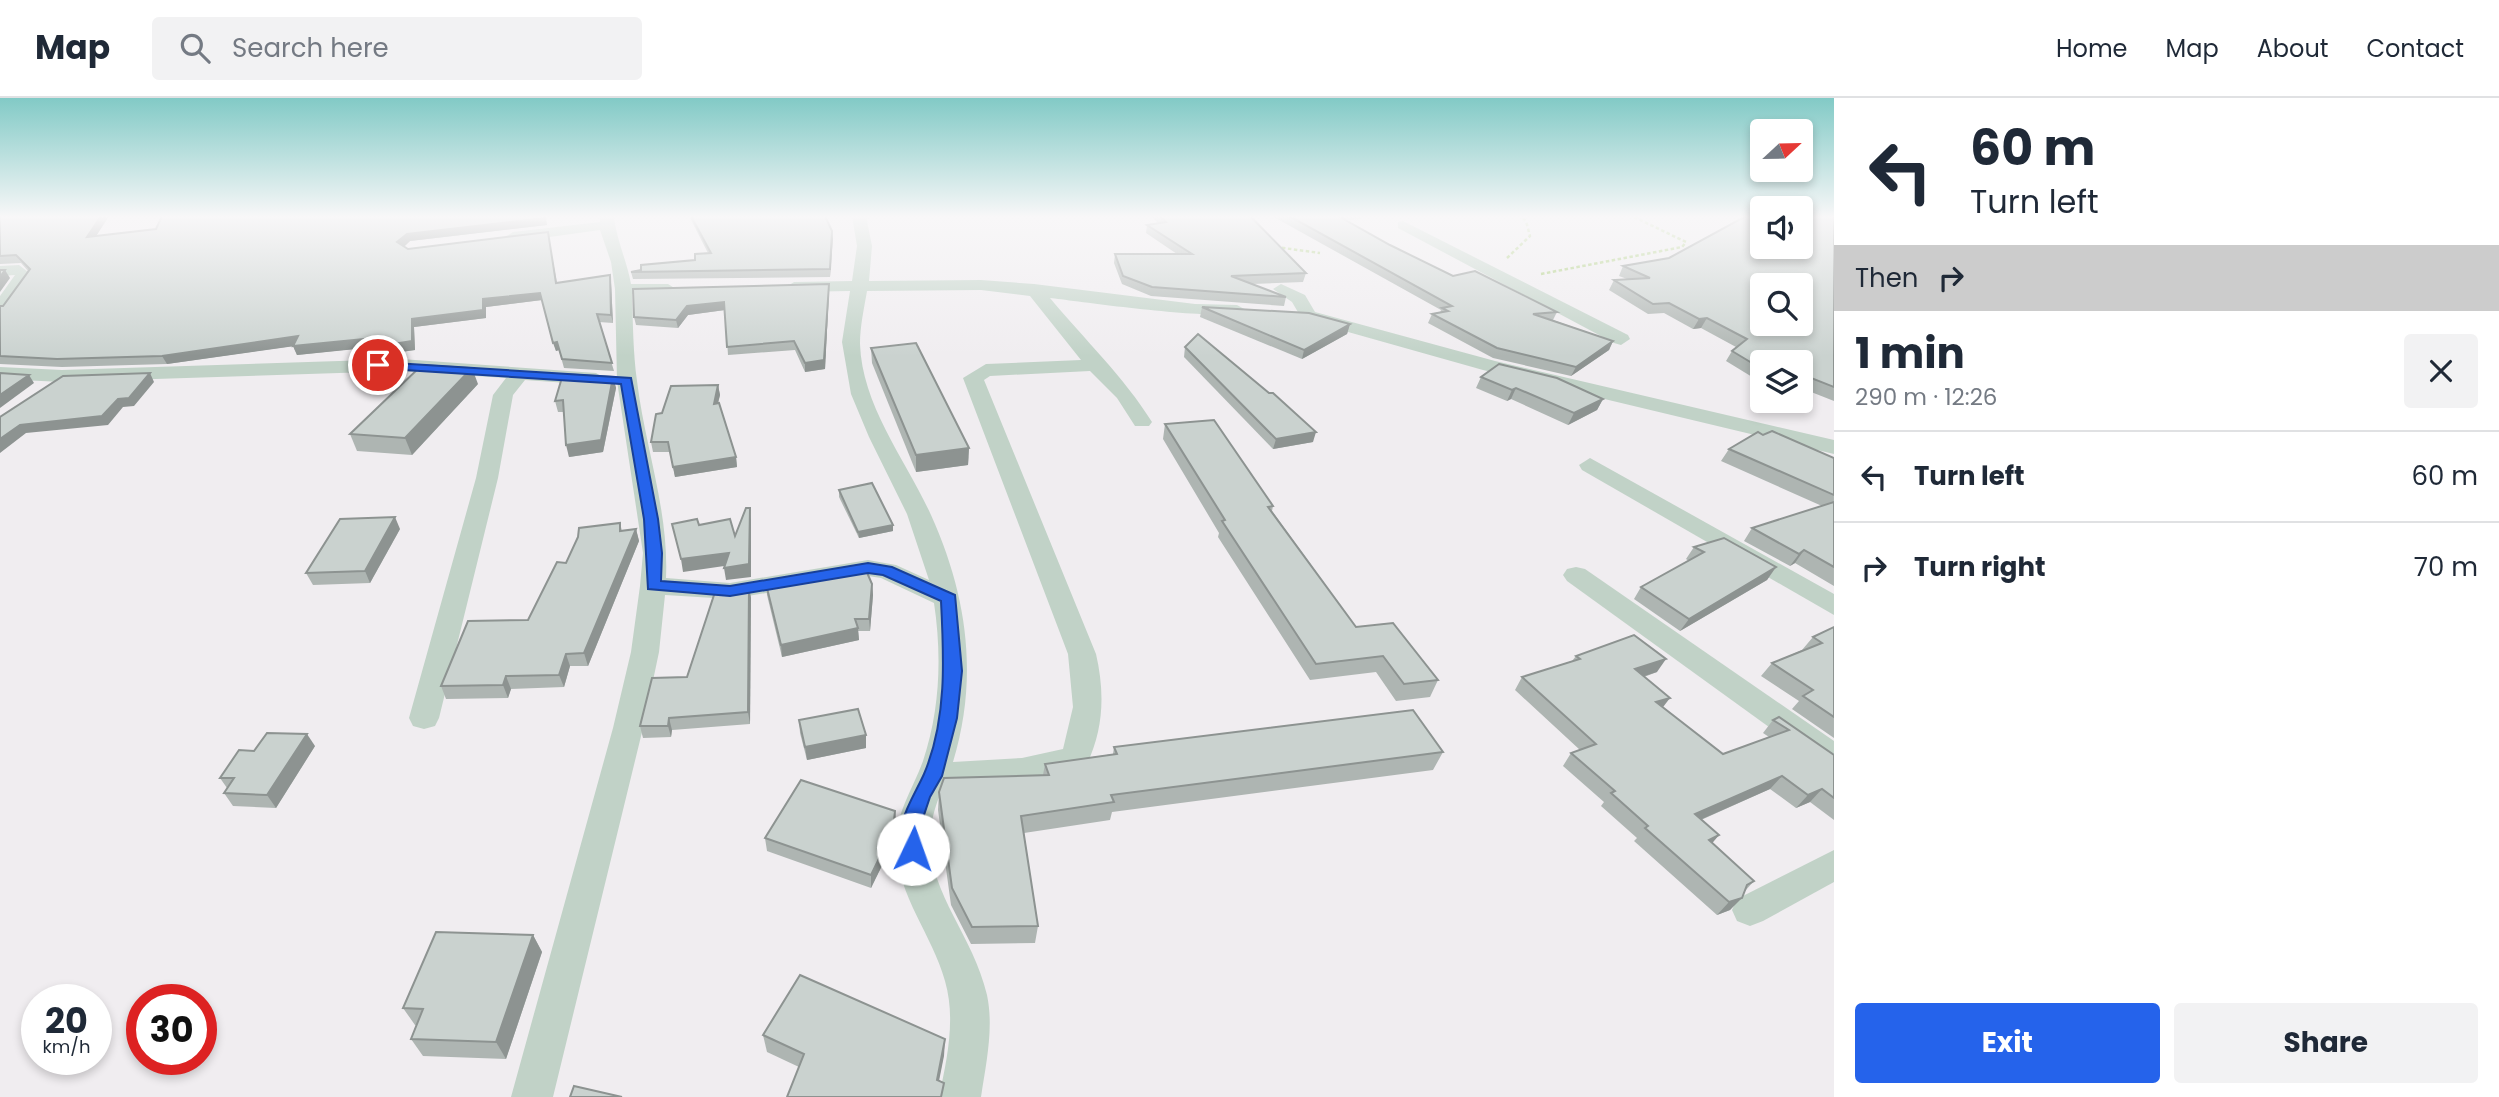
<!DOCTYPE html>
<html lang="en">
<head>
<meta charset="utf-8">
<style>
  :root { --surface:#fff; --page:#f2f2f3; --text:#1f2937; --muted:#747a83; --line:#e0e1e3; --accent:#2563eb }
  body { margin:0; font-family:Poppins,sans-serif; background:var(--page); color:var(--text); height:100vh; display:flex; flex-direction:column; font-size:26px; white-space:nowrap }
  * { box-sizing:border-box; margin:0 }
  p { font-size:23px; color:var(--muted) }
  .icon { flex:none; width:38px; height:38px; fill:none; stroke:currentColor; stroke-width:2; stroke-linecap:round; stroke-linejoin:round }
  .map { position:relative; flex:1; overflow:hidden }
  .drawer { display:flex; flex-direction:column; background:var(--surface); width:665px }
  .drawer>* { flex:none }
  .guide { background:#fff; color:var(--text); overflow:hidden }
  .needle { width:46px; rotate:68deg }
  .fabs { position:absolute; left:1750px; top:21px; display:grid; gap:14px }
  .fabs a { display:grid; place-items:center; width:63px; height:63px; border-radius:7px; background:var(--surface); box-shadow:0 4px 10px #0003; font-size:35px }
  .speed { position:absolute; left:21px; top:886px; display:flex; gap:14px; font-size:35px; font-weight:700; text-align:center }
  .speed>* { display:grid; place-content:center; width:91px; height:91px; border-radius:50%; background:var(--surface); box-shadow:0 4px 10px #0003; line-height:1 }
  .speed small { font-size:18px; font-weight:400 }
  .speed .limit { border:10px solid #d22; background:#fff; color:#111 }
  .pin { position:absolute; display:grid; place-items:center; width:60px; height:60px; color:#fff; margin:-30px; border:4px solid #fff; border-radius:50%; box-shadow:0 2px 7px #0007 }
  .me { position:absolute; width:77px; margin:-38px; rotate:3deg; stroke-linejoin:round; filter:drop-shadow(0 0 5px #0008) }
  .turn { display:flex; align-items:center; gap:24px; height:147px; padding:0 21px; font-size:32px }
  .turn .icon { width:91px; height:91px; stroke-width:2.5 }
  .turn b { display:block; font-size:49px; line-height:60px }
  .then { display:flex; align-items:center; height:66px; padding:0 21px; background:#0003; gap:14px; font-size:26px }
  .round { display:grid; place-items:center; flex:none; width:74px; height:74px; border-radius:7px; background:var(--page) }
  .head { display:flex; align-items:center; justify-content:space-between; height:119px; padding:0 21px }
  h1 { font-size:42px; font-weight:700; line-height:52px }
  .action { display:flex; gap:14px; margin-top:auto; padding:14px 21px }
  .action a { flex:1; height:80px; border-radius:7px; background:var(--accent); color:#fff; font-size:28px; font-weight:700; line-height:80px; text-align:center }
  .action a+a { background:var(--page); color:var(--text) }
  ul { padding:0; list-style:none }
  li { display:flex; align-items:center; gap:21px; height:91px; padding:0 21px; border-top:2px solid var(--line) }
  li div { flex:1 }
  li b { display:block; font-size:26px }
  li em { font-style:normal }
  header { display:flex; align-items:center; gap:42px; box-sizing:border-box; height:98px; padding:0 35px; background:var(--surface); border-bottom:2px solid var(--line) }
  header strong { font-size:33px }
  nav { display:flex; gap:38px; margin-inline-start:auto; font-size:24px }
  .search { width:490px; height:63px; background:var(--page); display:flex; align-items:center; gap:18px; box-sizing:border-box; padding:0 24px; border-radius:7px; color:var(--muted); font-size:26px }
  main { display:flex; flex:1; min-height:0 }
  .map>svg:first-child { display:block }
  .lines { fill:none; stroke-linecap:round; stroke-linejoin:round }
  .path { stroke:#a7cb74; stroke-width:2.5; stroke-dasharray:3.5 2.5; stroke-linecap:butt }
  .street { fill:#c1d2c7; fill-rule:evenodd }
  .wall { fill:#aeb5b2 }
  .shaded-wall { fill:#8d9391 }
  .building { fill:#cad2cf; stroke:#8d9391; stroke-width:2; fill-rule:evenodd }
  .route { fill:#2563eb; stroke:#184099; stroke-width:2 }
</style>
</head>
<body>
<header>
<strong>Map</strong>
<div class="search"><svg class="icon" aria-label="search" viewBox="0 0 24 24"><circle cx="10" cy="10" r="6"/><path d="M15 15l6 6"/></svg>Search here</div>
<nav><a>Home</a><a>Map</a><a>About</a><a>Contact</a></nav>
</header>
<main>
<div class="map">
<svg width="1834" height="999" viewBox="0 0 1834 999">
  <rect width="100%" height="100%" fill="#f0edf0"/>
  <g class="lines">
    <g class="path">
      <polyline points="1276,149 1320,155"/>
      <polyline points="1507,160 1530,138 1526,123 1520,118"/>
      <polyline points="1541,176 1682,149 1686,144 1632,118"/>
    </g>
    <g class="street">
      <path d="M600,118H614C616,141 627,163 631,186H668L676,191L668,196H632C633,225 633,254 637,283C645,349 669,413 666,480L730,485L868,462L896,467L929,482L907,416L869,339L851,296L842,244L850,193L794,194L786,189L794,184L852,183L857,148L852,118H866L872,148L869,183L981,182L1034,186L1195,206L1237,207L1246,212C1233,226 1078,203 1050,200C1084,241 1124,279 1152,324L1149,328H1135L1117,300L1090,273L990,278L984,282L1096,556C1105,595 1104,633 1085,670L1022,684L943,690C903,775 969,820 987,897C994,930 986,966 981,999H939C947,961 956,921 945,883C932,836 898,799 896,748C895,716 912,693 923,663C940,612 942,558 934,505L881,480L868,478L730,501L665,497L659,554L643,630L553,999H511L613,630L631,554L640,488L643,455L617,283L615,191L611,164L600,132L513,144L505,139L513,134L600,124ZM981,192L1030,198L1081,262L986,266L963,280L1068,556L1073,609L1063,651L1022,660L953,664C979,578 967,497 931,417C906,362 862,308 860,246C860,228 864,211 867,193Z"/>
      <polygon points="1403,123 1628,237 1630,241 1621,247 1614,245 1398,130 1398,124"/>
      <polygon points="19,167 32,177 6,214 0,215 0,198 15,177 0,178 0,168"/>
      <polygon points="1281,186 1305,197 1315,214 1495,263 1834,342 1834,356 1483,272 1302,221 1292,204 1273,191"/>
      <polygon points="401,261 596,275 606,281 596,287 525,282 513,297 498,380 439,620 435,628 424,631 413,628 409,620 476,380 493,297 506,280 401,273 62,284 0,281 0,269 62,272"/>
      <polygon points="1590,360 1834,496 1834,517 1582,372 1579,367"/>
      <polygon points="1576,469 1585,471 1834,643 1834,671 1823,668 1567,483 1563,477 1567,471"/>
      <polygon points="1834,752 1834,784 1763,823 1750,828 1737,823 1732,812 1737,801"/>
    </g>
  </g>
  <g class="wall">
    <polygon points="0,118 109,118 96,138 156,131 162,118 546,118 547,127 410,143 404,149 408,151 549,141 557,185 610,177 611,185 613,225 599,224 614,273 564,270 559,252 556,253 542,202 486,209 486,220 414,229 415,252 365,259 362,250 297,257 293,248 167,266 62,269 0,266 0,267 0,208 3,208 28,173 21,165 0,166"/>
    <polygon points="689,118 825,118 832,133 830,179 633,181 631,174 695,162 708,155"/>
    <polygon points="1151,118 1250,118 1306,175 1303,184 1252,186 1286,199 1284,208 1151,198 1122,186 1114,165 1115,156 1177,156 1146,135 1147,127 1158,125"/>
    <polygon points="1272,118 1361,118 1360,121 1345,122 1390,147 1453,178 1557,214 1553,222 1613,243 1609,252 1571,278 1493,260 1428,225 1432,216 1440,215 1441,212"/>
    <polygon points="1834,118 1834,303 1801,290 1801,264 1762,264 1762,285 1726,263 1732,253 1736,249 1701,230 1693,231 1664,215 1648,216 1609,192 1614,182 1627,181 1619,178 1623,168 1669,160"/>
    <polygon points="829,194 825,271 805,274 795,252 728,257 725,212 688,217 678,230 636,227 634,219"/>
    <polygon points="1202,209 1350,226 1347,236 1302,261 1200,219"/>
    <polygon points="1185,249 1313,344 1273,351 1184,259"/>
    <polygon points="871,250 969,350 968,367 916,374 872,265"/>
    <polygon points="613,279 616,290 603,354 569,359 564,314 558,314 555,303"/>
    <polygon points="1481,279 1603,301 1597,312 1568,327 1511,301 1507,303 1476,290"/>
    <polygon points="478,286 412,357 357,353 350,336"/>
    <polygon points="718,287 720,297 718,306 736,359 737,369 675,379 670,354 653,354 651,344 662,315"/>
    <polygon points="1165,326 1273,408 1272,413 1356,529 1438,582 1430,599 1396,603 1376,574 1310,582 1218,439 1219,435 1163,341"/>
    <polygon points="1729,351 1834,360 1834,488 1795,465 1790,468 1744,443 1752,430 1822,408 1721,363"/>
    <polygon points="839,392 893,427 893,433 859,440 839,399"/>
    <polygon points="620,425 622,433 636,431 639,443 588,568 570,568 564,589 511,591 508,600 446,601 441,588 528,522 566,465"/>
    <polygon points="400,431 370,485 313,487 306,475"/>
    <polygon points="1694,449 1776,469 1767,482 1680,533 1634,501 1641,489 1689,463 1686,461"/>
    <polygon points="766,486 872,486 873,497 870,533 858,533 859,542 782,559 767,497"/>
    <polygon points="749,489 751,500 750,626 672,632 671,639 643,640 640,628 687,579"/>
    <polygon points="1834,529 1834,640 1792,611 1799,603 1761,578 1772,565 1802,552 1813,539"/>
    <polygon points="1576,558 1657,574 1644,579 1663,609 1723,656 1769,639 1763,635 1773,622 1834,657 1834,722 1810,704 1796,710 1770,691 1701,722 1719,737 1712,745 1754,783 1745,793 1730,812 1717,817 1634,743 1637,740 1601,708 1604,704 1563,668 1571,655 1580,652 1515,592 1522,579 1572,563"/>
    <polygon points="799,622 866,650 807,662 800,635"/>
    <polygon points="315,648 276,710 233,708 224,695 227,690 220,680 254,653"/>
    <polygon points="1114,649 1443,654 1433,672 1112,714 1110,722 1024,735 1038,828 1035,845 971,846 951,807 938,712 939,694 1043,677 1045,666 1113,656"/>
    <polygon points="896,725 893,745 871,790 767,753 765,740"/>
    <polygon points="533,837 542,854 506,961 423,958 411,941 416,927 415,927 403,910"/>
    <polygon points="763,937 944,958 799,969 767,954"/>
  </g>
  <g class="shaded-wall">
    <polygon points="101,118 109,118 91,146 87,139"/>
    <polygon points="545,118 547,127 410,143 400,152 397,144 407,136"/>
    <polygon points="832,133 833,141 830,179 830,171"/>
    <polygon points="5,172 10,180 0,194 0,179"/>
    <polygon points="610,177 611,185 613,225 611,217"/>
    <polygon points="829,186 829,194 825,271 805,274 805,265"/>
    <polygon points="540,195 542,202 486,209 486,220 414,229 415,252 365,259 362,251 412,221 483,201"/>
    <polygon points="724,204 725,212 688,217 678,230 676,222 687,208"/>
    <polygon points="1707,220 1701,230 1693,231 1699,221"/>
    <polygon points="1350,226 1347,236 1302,261 1304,252"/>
    <polygon points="298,238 302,247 167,266 162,258"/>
    <polygon points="363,241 366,250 297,257 293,248"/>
    <polygon points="1613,243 1609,252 1571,278 1576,269"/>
    <polygon points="557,244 559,252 556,253 553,245"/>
    <polygon points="472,270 478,286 412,357 405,340"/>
    <polygon points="150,275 154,284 134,308 123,309 108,327 26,335 0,355 0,341 20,327 118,301"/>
    <polygon points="29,277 34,285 0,310 0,297"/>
    <polygon points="613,279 616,290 603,354 569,359 566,347"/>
    <polygon points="718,287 720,297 715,316 714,306"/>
    <polygon points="1516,290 1511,301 1507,303 1512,292"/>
    <polygon points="1603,301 1597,312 1568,327 1574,315"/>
    <polygon points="1316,334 1313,344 1273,351 1276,341"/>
    <polygon points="969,350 968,367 916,374 916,357"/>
    <polygon points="736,359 737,369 675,379 673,369"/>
    <polygon points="750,410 751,422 751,479 726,482 724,470"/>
    <polygon points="395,419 400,431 370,485 365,473"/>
    <polygon points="893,427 893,433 859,440 858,434"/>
    <polygon points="636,431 639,443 588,568 584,555"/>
    <polygon points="1804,452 1795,465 1790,468 1799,456"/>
    <polygon points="729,455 731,467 683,474 681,461"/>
    <polygon points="1776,469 1767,482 1680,533 1689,521"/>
    <polygon points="872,486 873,497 870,533 869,521"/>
    <polygon points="749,489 751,500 750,626 748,614"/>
    <polygon points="858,530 859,542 782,559 781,547"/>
    <polygon points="566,556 570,568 564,589 559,577"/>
    <polygon points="1666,561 1657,574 1626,584 1635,571"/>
    <polygon points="506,578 511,591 508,600 503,587"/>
    <polygon points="1670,600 1660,613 1656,604"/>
    <polygon points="669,620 672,632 671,639 668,628"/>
    <polygon points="307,636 315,648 276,710 267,697"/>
    <polygon points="866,637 866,650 807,662 805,649"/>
    <polygon points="1782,678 1770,691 1684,729 1695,716"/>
    <polygon points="1822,691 1810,704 1796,710 1808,697"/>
    <polygon points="895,713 896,725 893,745 871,790 871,777"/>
    <polygon points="1719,737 1708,750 1709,742"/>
    <polygon points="1742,800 1730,812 1717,817 1729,804"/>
    <polygon points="533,837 542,854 506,961 496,944"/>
    <polygon points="945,941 944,958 936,998 937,982"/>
  </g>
  <g class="building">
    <polygon points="0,118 101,118 87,139 156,131 162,118 545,118 545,120 407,136 397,144 408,151 548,134 556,185 610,177 611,217 597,216 612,265 562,261 557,244 553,245 540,195 483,201 483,212 412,221 412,243 362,251 363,241 293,248 298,238 162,258 57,261 0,258 0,208 3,208 30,171 16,157 0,158"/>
    <polygon points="691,118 825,118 832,133 830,171 631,174 641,172 641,167 695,162 695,156 711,155"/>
    <polygon points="1160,118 1250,118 1306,175 1231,178 1286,199 1152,189 1123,178 1115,156 1192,156 1147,127 1166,124"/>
    <polygon points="1289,118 1338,118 1390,147 1453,178 1475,173 1557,214 1533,216 1613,243 1576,269 1497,250 1432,216 1448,213 1442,210 1452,208"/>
    <path d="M1746,118H1762V149H1801V118H1834V289L1801,276V264H1762V271L1732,253L1747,241L1707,220L1699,221L1669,205L1653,206L1614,182L1650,180L1623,168L1669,160ZM1762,187H1801V226H1762Z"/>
    <polygon points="0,172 5,172 0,179"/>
    <polygon points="829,186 824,262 805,265 794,243 727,249 724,204 687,208 676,222 634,219 633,191"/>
    <polygon points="1202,209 1309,215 1350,226 1304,252"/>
    <polygon points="1198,236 1269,295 1273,295 1316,334 1276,341 1185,249"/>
    <polygon points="916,245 969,350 916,357 871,250"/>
    <polygon points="1499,266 1557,280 1603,301 1574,315 1516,290 1512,292 1481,279"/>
    <polygon points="422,267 472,270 405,340 350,336"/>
    <polygon points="0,275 29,277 0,297"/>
    <polygon points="150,275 129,300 118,301 102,318 20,327 0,341 0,319 63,278"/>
    <polygon points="563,276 613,279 601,342 566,347 563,302 555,303"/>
    <polygon points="718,287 714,306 719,305 736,359 673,369 668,344 651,344 656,316 662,315 671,288"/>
    <polygon points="1214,322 1273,408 1268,409 1356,529 1393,525 1438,582 1404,586 1383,558 1316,566 1222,423 1225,422 1165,326"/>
    <polygon points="1772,333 1834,360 1834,397 1729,351 1758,334 1763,337"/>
    <polygon points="872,385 893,427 858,434 839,392"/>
    <polygon points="1834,404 1834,469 1804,452 1799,456 1752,430"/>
    <polygon points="746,410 750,410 749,466 724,470 729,455 681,461 672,426 697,421 699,427 730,421 735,438"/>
    <polygon points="395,419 365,473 306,475 340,421"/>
    <polygon points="620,425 620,433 636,431 584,555 566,556 559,577 506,578 503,587 441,588 468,523 528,522 557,464 566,465 578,439 579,430"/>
    <polygon points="1724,440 1776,469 1689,521 1641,489 1704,454 1694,449"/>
    <polygon points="865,470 872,486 869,521 855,521 858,530 781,547 766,486"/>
    <polygon points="749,489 748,614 669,620 668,628 640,628 652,580 687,579 716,491"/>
    <polygon points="1834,529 1834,619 1803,598 1813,592 1772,565 1822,545 1813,539"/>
    <polygon points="1634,537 1666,561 1635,571 1670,600 1656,604 1723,656 1789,632 1773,622 1779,619 1834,657 1834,700 1822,691 1808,697 1782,678 1695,716 1719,737 1709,742 1754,783 1747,787 1742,800 1729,804 1645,730 1648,728 1611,695 1615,693 1571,655 1596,646 1522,579 1580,561 1576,558"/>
    <polygon points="858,611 866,637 805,649 799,622"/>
    <polygon points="1413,612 1443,654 1111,697 1114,704 1021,718 1038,828 972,829 952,790 939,694 944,680 1049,677 1045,666 1117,656 1114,649"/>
    <polygon points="267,635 307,636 267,697 224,695 234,680 220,680 239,652 254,653"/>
    <polygon points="801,682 895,713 893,732 871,777 765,740"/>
    <polygon points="436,834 533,837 496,944 411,941 423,911 403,910"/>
    <polygon points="800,877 945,941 937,982 944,985 941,999 787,999 804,956 763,937"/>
    <polygon points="574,988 622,999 570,999"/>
  </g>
  <linearGradient id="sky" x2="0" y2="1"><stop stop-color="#82cac6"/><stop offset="0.46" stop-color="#f8f7f8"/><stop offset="1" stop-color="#f8f7f8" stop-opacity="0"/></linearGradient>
  <rect width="1834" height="258" fill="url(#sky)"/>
  <path class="route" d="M378,264L631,280L658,421L662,455L661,483L730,488L868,465L892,469L955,497L962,573L957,620L942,678L930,699L922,723L923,751L920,757L913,760L905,757C891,729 913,701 924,676C947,622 944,560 941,503L883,477L868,475L730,498L648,491L644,421L621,286L374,270V265Z"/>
</svg>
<div class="fabs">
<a><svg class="needle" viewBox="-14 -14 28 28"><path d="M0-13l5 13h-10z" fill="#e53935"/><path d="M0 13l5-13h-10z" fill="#747a83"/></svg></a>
<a><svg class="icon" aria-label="sound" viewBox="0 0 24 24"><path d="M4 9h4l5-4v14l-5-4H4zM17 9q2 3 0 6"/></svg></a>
<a><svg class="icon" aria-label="search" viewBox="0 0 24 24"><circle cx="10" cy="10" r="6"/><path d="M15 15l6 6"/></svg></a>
<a><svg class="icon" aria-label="layers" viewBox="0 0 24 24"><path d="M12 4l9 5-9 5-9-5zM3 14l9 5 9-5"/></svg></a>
</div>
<div class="speed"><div>20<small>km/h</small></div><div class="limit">30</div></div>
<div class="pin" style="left:378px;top:267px;background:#d93025"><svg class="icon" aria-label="arrive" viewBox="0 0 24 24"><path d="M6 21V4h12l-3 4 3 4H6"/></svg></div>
<svg class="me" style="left:913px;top:751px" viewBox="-20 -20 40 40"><circle r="19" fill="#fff"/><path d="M0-13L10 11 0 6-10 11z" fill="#2563eb"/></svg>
</div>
<section class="drawer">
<div class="guide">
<div class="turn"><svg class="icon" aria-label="left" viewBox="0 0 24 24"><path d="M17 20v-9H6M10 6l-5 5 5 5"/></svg><div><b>60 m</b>Turn left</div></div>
<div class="then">Then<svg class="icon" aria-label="right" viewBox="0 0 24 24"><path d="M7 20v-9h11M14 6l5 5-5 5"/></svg></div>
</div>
<div class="head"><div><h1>1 min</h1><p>290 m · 12:26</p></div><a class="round"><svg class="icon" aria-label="close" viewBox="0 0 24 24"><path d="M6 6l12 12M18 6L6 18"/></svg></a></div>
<ul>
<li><svg class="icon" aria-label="left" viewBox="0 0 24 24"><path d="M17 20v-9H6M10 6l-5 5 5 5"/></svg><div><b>Turn left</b></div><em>60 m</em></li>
<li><svg class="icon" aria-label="right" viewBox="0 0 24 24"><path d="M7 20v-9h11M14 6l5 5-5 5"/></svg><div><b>Turn right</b></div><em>70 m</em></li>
</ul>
<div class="action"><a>Exit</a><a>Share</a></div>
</section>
</main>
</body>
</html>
